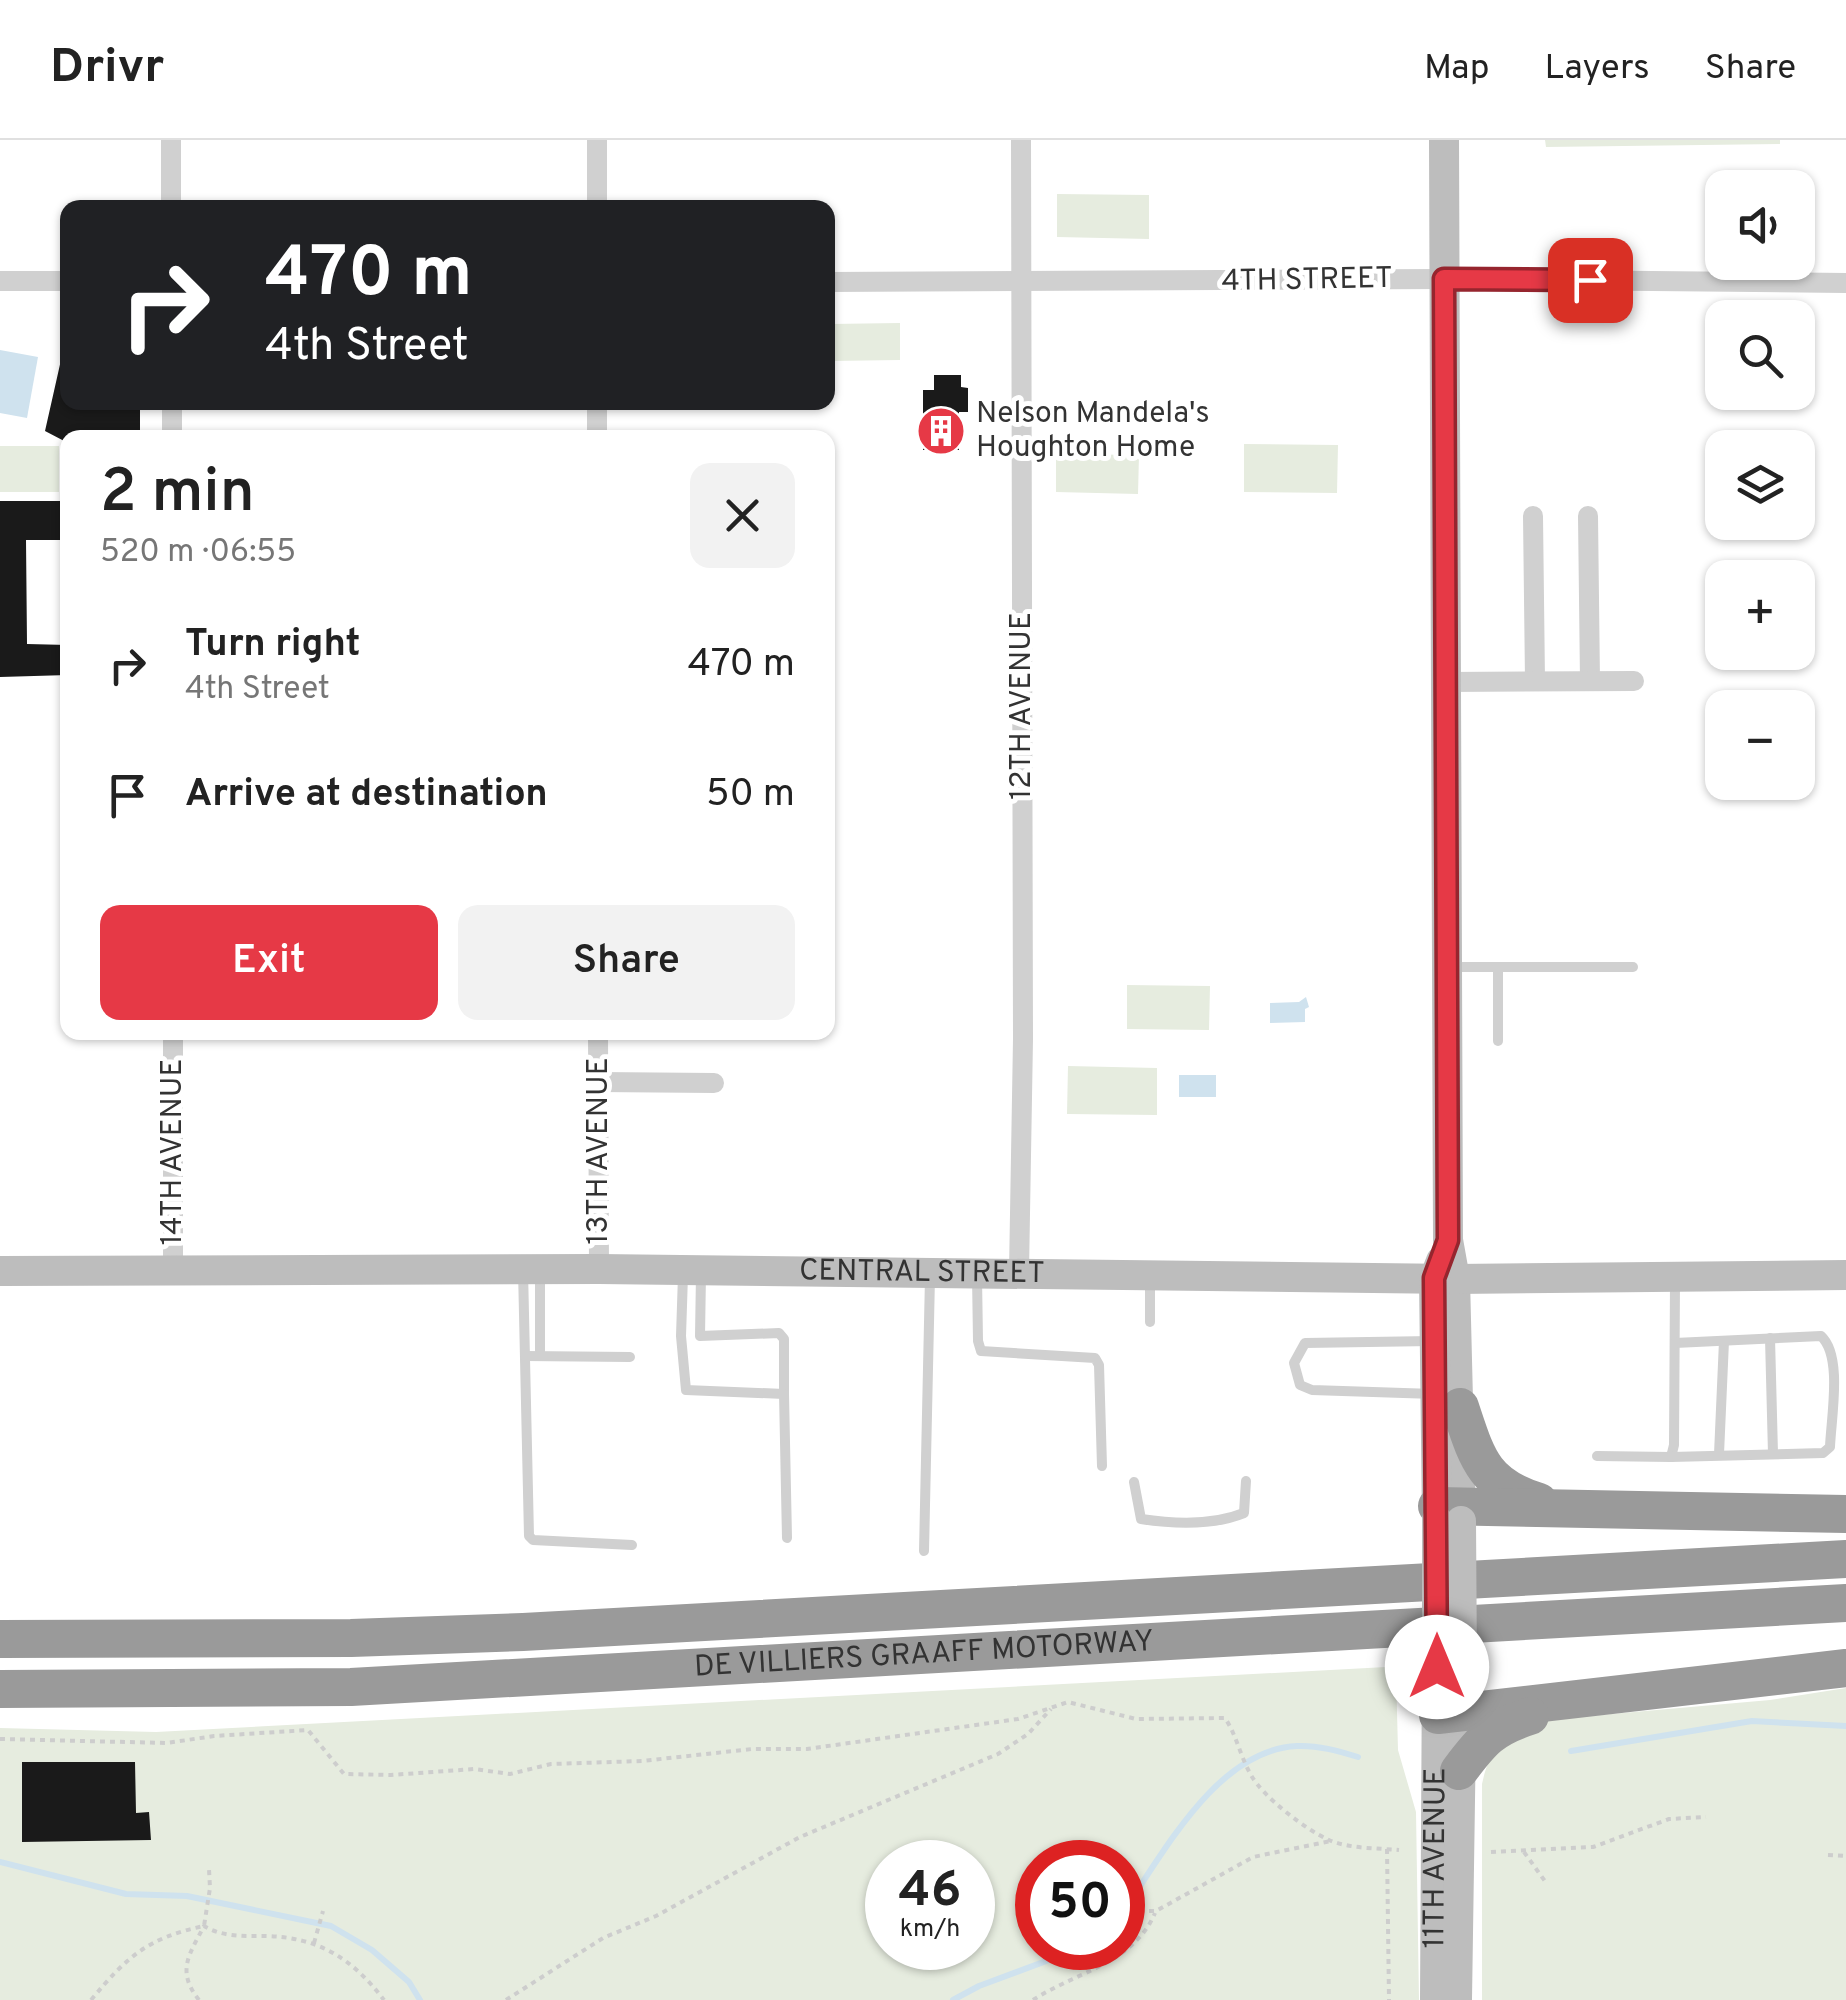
<!DOCTYPE html>
<html lang="en">
<head>
<meta charset="utf-8">
<style>
  :root { --surface:#fff; --page:#f2f2f2; --text:#222; --muted:#767676; --line:#e0e0e0; --accent:#e63946 }
  body { margin:0; font-family:Overpass,sans-serif; background:var(--page); color:var(--text); height:100vh; display:flex; flex-direction:column; font-size:38px; white-space:nowrap }
  * { box-sizing:border-box; margin:0 }
  p { font-size:32px; color:var(--muted) }
  .icon { flex:none; width:55px; height:55px; fill:none; stroke:currentColor; stroke-width:2; stroke-linecap:round; stroke-linejoin:round }
  .map { position:relative; flex:1; overflow:hidden }
  .sheet { position:absolute; left:60px; top:290px; width:775px; height:610px; display:flex; flex-direction:column; background:var(--surface); border-radius:20px; box-shadow:0 2px 8px #0004 }
  .sheet>* { flex:none }
  .top-card { position:absolute; left:60px; top:60px; width:775px; height:210px; border-radius:20px; box-shadow:0 2px 8px #0004; background:#202124; color:#fff; overflow:hidden }
  .buttons { position:absolute; left:1705px; top:30px; display:grid; gap:20px }
  .buttons a { display:grid; place-items:center; width:110px; height:110px; border-radius:20px; background:var(--surface); box-shadow:0 2px 8px #0004; font-size:50px }
  .speed { position:absolute; left:865px; top:1700px; display:flex; gap:20px; font-size:50px; font-weight:700; text-align:center }
  .speed>* { display:grid; place-content:center; width:130px; height:130px; border-radius:50%; background:var(--surface); box-shadow:0 2px 8px #0004; line-height:1 }
  .speed small { font-size:25px; font-weight:400 }
  .speed .limit { border:15px solid #d22; background:#fff; color:#111 }
  .pin { position:absolute; display:grid; place-items:center; width:85px; height:85px; color:#fff; margin:-42px; border-radius:20px; box-shadow:0 5px 15px #0006 }
  .me { position:absolute; width:110px; margin:-55px; rotate:0deg; stroke-linejoin:round; filter:drop-shadow(0 0 8px #0008) }
  .turn { display:flex; align-items:center; gap:35px; height:210px; padding:0 40px; font-size:45px }
  .turn .icon { width:130px; height:130px; stroke-width:2.5 }
  .turn b { display:block; font-size:70px; line-height:85px }
  .round { display:grid; place-items:center; flex:none; width:105px; height:105px; border-radius:20px; background:var(--page) }
  .overview { display:flex; align-items:center; justify-content:space-between; height:170px; padding:0 40px }
  h1 { font-size:60px; font-weight:600; line-height:75px }
  .cta { display:flex; gap:20px; margin-top:auto; padding:20px 40px }
  .cta a { flex:1; height:115px; border-radius:20px; background:var(--accent); color:#fff; font-size:40px; font-weight:600; line-height:115px; text-align:center }
  .cta a+a { background:var(--page); color:var(--text) }
  ul { padding:0; list-style:none }
  li { display:flex; align-items:center; gap:30px; height:130px; padding:0 40px }
  li div { flex:1 }
  li b { display:block; font-size:38px }
  li em { font-style:normal }
  header { display:flex; align-items:center; gap:60px; box-sizing:border-box; height:140px; padding:0 50px; background:var(--surface); border-bottom:2px solid var(--line) }
  header strong { font-size:48px }
  nav { display:flex; gap:55px; margin-inline-start:auto; font-size:35px }
  .map>svg:first-child { display:block }
  .green { fill:#e6ecdf; fill-rule:evenodd }
  .water { fill:#cfe2ee }
  .lines { fill:none; stroke-linecap:round; stroke-linejoin:round }
  .stream { stroke:#cfe2ee; stroke-width:6 }
  .building { fill:#1a1a1a }
  .path { stroke:#cdcdcd; stroke-width:4; stroke-dasharray:5 5; stroke-linecap:butt }
  .service { stroke:#d0d0d0; stroke-width:10 }
  .minor { stroke:#d0d0d0; stroke-width:20 }
  .secondary { stroke:#bdbdbd; stroke-width:30 }
  .motorway { stroke:#9a9a9a; stroke-width:38 }
  .secondary-bridge { stroke:#bdbdbd; stroke-width:30 }
  .route-casing { stroke:#96252e; stroke-width:25 }
  .route { stroke:#e63946; stroke-width:18 }
  .labels { text-anchor:middle; dominant-baseline:central; stroke-width:10; stroke-linejoin:round; paint-order:stroke }
  .street-label { font-size:30px; fill:#333; stroke:#fff }
  .poi-label { font-size:30px; fill:#333; stroke:#fff; text-anchor:start }
</style>
</head>
<body>
<header>
<strong>Drivr</strong>
<nav><a>Map</a><a>Layers</a><a>Share</a></nav>
</header>
<div class="map">
<svg width="1846" height="1860" viewBox="0 0 1846 1860">
  <rect width="100%" height="100%" fill="#fff"/>
  <g class="green">
    <polygon points="1545,0 1780,0 1780,4 1546,7"/>
    <polygon points="1057,54 1149,55 1149,99 1057,97"/>
    <polygon points="900,183 900,220 830,221 830,184"/>
    <polygon points="1244,304 1338,305 1337,353 1244,352"/>
    <rect x="0" y="306" width="59" height="46"/>
    <polygon points="1056,314 1139,315 1138,354 1056,352"/>
    <polygon points="1127,845 1210,846 1209,890 1127,889"/>
    <polygon points="1068,926 1157,928 1157,975 1067,974"/>
    <path d="M1386,1527L1396,1534L1398,1610L1416,1672L1419,1860H0V1588L156,1592ZM888,1722H972V1808H888ZM1038,1722H1122V1808H1038Z"/>
    <path d="M1846,1548V1860H1482V1644C1490,1608 1501,1600 1532,1581L1770,1560Z"/>
  </g>
  <g class="water">
    <polygon points="0,210 38,217 27,278 0,273"/>
    <polygon points="1306,857 1309,867 1305,869 1305,882 1270,883 1270,863 1299,862"/>
    <rect x="1179" y="935" width="37" height="22"/>
  </g>
  <g class="lines">
    <g class="stream">
      <polyline points="1571,1611 1752,1581 1846,1586"/>
      <polyline points="0,1722 126,1754 187,1756 331,1786 372,1810 409,1842 420,1860"/>
      <path d="M1122,1773C1163,1715 1216,1610 1297,1606C1318,1605 1338,1611 1358,1617"/>
      <polyline points="953,1860 979,1846 1081,1808"/>
    </g>
  </g>
  <g class="building">
    <polygon points="61,220 68,220 68,262 140,262 140,298 68,298 68,303 45,291"/>
    <polygon points="934,235 961,235 961,247 968,248 968,272 959,272 959,310 923,310 923,250 934,250"/>
    <polygon points="0,361 68,361 68,400 26,400 27,504 68,505 68,535 0,537"/>
    <polygon points="22,1622 135,1622 136,1673 149,1672 151,1700 22,1702"/>
  </g>
  <g class="lines">
    <g class="path">
      <path d="M0,1599L167,1603L214,1596L308,1590L344,1634L391,1635L474,1629L510,1634L551,1624L642,1621L752,1609H807L1018,1579L1068,1562L1136,1579L1225,1578C1237,1596 1240,1616 1251,1635C1263,1657 1306,1690 1329,1700C1350,1709 1377,1708 1399,1710"/>
      <polyline points="1387,1709 1389,1860"/>
      <polyline points="1491,1712 1593,1707 1669,1679 1706,1677"/>
      <polyline points="1524,1712 1547,1744"/>
      <polyline points="1828,1715 1846,1716"/>
      <polyline points="1122,1760 1141,1771 1156,1771 1253,1717 1331,1701"/>
      <polyline points="314,1803 323,1771"/>
      <path d="M91,1860C127,1817 147,1798 204,1786L210,1748L209,1729"/>
      <path d="M199,1860C176,1831 189,1815 204,1786C222,1797 244,1796 265,1796C318,1797 352,1818 384,1860"/>
      <polyline points="506,1860 603,1798 656,1776 800,1697 998,1614 1028,1594 1051,1569"/>
      <path d="M1033,1860C1076,1832 1134,1823 1155,1773"/>
    </g>
    <g class="service">
      <polyline points="1449,827 1633,827"/>
      <polyline points="1498,827 1498,901"/>
      <polyline points="523,1130 529,1396 533,1400 632,1405"/>
      <polyline points="540,1132 540,1216"/>
      <polyline points="683,1135 681,1196 686,1250 784,1254 784,1199 779,1193 700,1196 701,1134"/>
      <polyline points="977,1136 978,1201 981,1211 1095,1218 1099,1225 1102,1326"/>
      <polyline points="1150,1182 1150,1137"/>
      <polyline points="1770,1198 1773,1314"/>
      <polyline points="1432,1201 1305,1203 1294,1223 1300,1245 1312,1250 1434,1254"/>
      <polyline points="525,1216 630,1217"/>
      <polyline points="784,1254 787,1398"/>
      <polyline points="1719,1314 1724,1201"/>
      <polyline points="1597,1316 1671,1317 1674,1305 1675,1142"/>
      <path d="M1671,1317L1823,1313L1830,1307C1831,1278 1843,1216 1821,1196L1675,1203"/>
      <path d="M1134,1342L1141,1379C1174,1384 1212,1386 1244,1373L1246,1341"/>
      <polyline points="924,1411 930,1137"/>
    </g>
    <g class="minor">
      <polyline points="171,0 171,68"/>
      <polyline points="597,0 597,68"/>
      <polyline points="0,141 68,141"/>
      <polyline points="828,142 1444,139 1846,143"/>
      <polyline points="172,262 172,298"/>
      <polyline points="597,262 597,298"/>
      <polyline points="1533,376 1535,541"/>
      <polyline points="1588,376 1590,541"/>
      <polyline points="1446,542 1634,541"/>
      <polyline points="173,892 173,1132"/>
      <polyline points="598,892 599,1129"/>
      <polyline points="598,942 714,943"/>
      <polyline points="1019,1132 1023,899 1021,0"/>
    </g>
    <g class="secondary">
      <polyline points="1444,0 1448,1100 1455,1139 1461,1381"/>
      <path id="s1" d="M0,1131L599,1129L1455,1139L1846,1135"/>
      <polyline points="1437,1380 1434,1139 1441,1121"/>
      <path id="s2" d="M1435,1860L1437,1527"/>
      <polyline points="1457,1860 1462,1527"/>
    </g>
    <g class="motorway">
      <path d="M1460,1267C1477,1318 1483,1345 1539,1362"/>
      <polyline points="1437,1366 1846,1374"/>
      <polyline points="0,1499 351,1498 523,1492 1846,1419"/>
      <path id="s3" d="M0,1549L351,1547L1846,1463"/>
      <polyline points="1438,1575 1846,1528"/>
      <path d="M1459,1631C1482,1600 1492,1588 1530,1576"/>
    </g>
    <g class="secondary-bridge">
      <polyline points="1461,1381 1462,1527"/>
      <polyline points="1437,1527 1437,1380"/>
    </g>
  </g>
  <g class="lines">
    <g class="route-casing">
      <polyline id="route" points="1437,1527 1434,1138 1448,1100 1444,139 1590,140"/>
    </g>
    <use href="#route" class="route"/>
  </g>
  <defs>
    <g id="building-disc" transform="scale(2.5)"><circle r="9.5" fill="#e63946" stroke="#fff"/><path d="M-4-6H4V6H1V3H-1V6H-4ZM-2.5-4.3h1.7v1.8h-1.7ZM.8-4.3h1.7v1.8H.8ZM-2.5-1h1.7V.8h-1.7ZM.8-1h1.7V.8H.8Z" fill="#fff"/></g>
  </defs>
  <g fill-rule="evenodd">
    <use href="#building-disc" x="941" y="291"/>
  </g>
  <g class="labels">
    <g class="street-label">
      <text transform="translate(1307 141) rotate(-1)">4TH STREET</text>
      <text transform="translate(1022 566) rotate(-90)">12TH AVENUE</text>
      <text transform="translate(599 1011) rotate(-90)">13TH AVENUE</text>
      <text transform="translate(173 1012) rotate(-90)">14TH AVENUE</text>
      <text stroke="none"><textPath href="#s1" startOffset="922">CENTRAL STREET</textPath></text>
      <text stroke="none"><textPath href="#s3" startOffset="925">DE VILLIERS GRAAFF MOTORWAY</textPath></text>
      <text stroke="none"><textPath href="#s2" startOffset="142">11TH AVENUE</textPath></text>
    </g>
    <g class="poi-label">
      <text x="976" y="274">Nelson Mandela's<tspan x="976" dy="34">Houghton Home</tspan></text>
    </g>
  </g>
</svg>
<div class="buttons">
<a><svg class="icon" aria-label="sound" viewBox="0 0 24 24"><path d="M4 9h4l5-4v14l-5-4H4zM17 9q2 3 0 6"/></svg></a>
<a><svg class="icon" aria-label="search" viewBox="0 0 24 24"><circle cx="10" cy="10" r="6"/><path d="M15 15l6 6"/></svg></a>
<a><svg class="icon" aria-label="layers" viewBox="0 0 24 24"><path d="M12 4l9 5-9 5-9-5zM3 14l9 5 9-5"/></svg></a>
<a>+</a>
<a>−</a>
</div>
<div class="speed"><div>46<small>km/h</small></div><div class="limit">50</div></div>
<div class="pin" style="left:1590px;top:140px;background:#d93025"><svg class="icon" aria-label="arrive" viewBox="0 0 24 24"><path d="M6 21V4h12l-3 4 3 4H6"/></svg></div>
<svg class="me" style="left:1437px;top:1527px" viewBox="-20 -20 40 40"><circle r="19" fill="#fff"/><path d="M0-13L10 11 0 6-10 11z" fill="#e63946"/></svg>
<div class="top-card">
<div class="turn"><svg class="icon" aria-label="right" viewBox="0 0 24 24"><path d="M7 20v-9h11M14 6l5 5-5 5"/></svg><div><b>470 m</b>4th Street</div></div>
</div>
<section class="sheet">
<div class="overview"><div><h1>2 min</h1><p>520 m · 06:55</p></div><a class="round"><svg class="icon" aria-label="close" viewBox="0 0 24 24"><path d="M6 6l12 12M18 6L6 18"/></svg></a></div>
<ul>
<li><svg class="icon" aria-label="right" viewBox="0 0 24 24"><path d="M7 20v-9h11M14 6l5 5-5 5"/></svg><div><b>Turn right</b><p>4th Street</p></div><em>470 m</em></li>
<li><svg class="icon" aria-label="arrive" viewBox="0 0 24 24"><path d="M6 21V4h12l-3 4 3 4H6"/></svg><div><b>Arrive at destination</b></div><em>50 m</em></li>
</ul>
<div class="cta"><a>Exit</a><a>Share</a></div>
</section>
</div>
</body>
</html>
